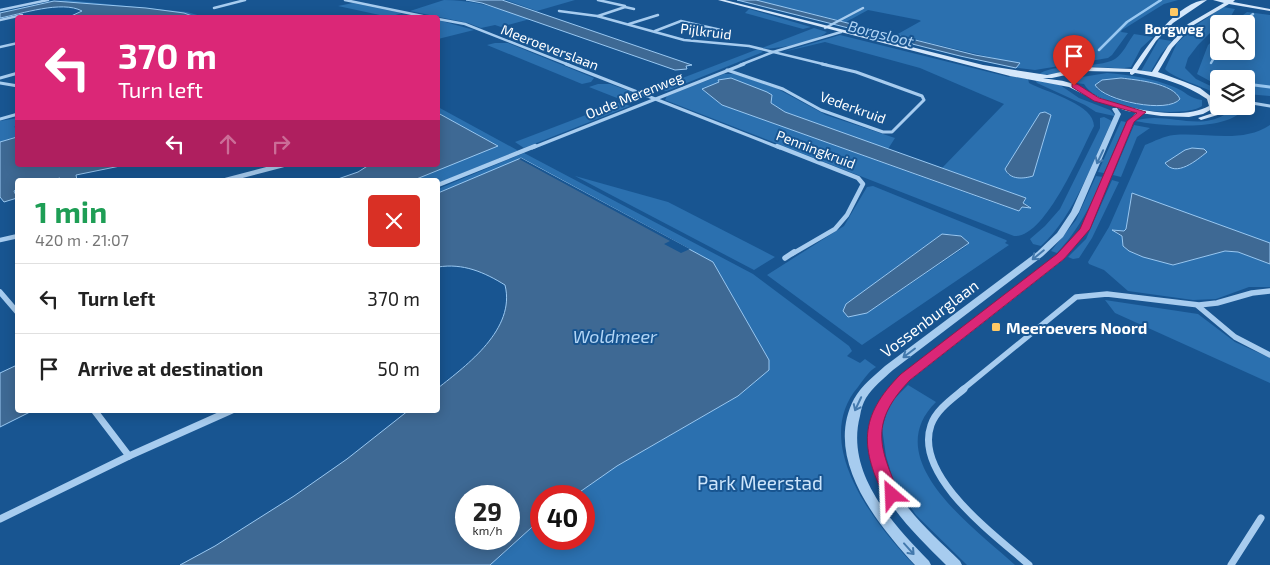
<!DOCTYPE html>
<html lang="en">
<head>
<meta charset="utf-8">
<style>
  :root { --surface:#fff; --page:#f6f6f6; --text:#222; --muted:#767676; --line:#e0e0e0 }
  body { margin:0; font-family:"Exo 2",sans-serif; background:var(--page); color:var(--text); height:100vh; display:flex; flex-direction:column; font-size:19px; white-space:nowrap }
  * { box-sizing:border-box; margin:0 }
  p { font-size:16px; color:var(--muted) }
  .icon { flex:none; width:28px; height:28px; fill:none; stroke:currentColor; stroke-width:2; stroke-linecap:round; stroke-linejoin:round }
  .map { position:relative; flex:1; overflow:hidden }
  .drawer { position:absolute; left:15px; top:178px; width:425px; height:235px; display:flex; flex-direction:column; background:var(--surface); border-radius:5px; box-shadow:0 2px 12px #0003 }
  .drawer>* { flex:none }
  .top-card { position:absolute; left:15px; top:15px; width:425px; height:152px; border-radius:5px; box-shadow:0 2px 12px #0003; background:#db2777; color:#fff; overflow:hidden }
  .buttons { position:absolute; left:1210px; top:15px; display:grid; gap:10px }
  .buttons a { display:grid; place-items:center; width:45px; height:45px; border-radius:5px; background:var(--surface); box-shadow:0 2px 12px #0003; font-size:25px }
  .speed { position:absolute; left:455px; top:485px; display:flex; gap:10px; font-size:25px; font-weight:700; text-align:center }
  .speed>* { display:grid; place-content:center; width:65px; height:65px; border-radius:50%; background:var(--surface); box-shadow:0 2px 12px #0003; line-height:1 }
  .speed small { font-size:12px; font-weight:400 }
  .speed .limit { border:8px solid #d22; background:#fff; color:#111 }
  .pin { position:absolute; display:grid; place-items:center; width:42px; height:42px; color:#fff; margin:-51px -21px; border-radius:50% 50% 50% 0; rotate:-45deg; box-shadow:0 0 5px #0007 }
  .pin .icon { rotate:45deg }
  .me { position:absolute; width:55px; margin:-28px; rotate:334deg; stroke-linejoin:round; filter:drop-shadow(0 0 4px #0008) }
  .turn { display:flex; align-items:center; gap:18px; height:105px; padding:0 20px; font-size:22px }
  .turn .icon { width:65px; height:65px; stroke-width:2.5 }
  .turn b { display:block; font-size:35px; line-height:42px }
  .lanes { display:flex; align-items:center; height:48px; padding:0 20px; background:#0003; justify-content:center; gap:25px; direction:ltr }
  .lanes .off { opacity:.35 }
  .round { display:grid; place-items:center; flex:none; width:52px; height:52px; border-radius:5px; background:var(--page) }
  .head { display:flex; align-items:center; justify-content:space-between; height:85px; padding:0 20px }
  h1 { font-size:30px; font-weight:700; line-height:38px; color:#1e9e55 }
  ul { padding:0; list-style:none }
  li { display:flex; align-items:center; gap:15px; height:70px; padding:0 20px; border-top:1px solid var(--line) }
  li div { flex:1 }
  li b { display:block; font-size:19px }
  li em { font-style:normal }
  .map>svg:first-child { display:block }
  .green { fill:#2b70af; fill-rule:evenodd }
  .water { fill:#3e6994; stroke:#99c8f2; fill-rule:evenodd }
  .pier { fill:#185591 }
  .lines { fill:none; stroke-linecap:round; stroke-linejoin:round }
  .stream-far1 { stroke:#99c8f2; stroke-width:2.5 }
  .stream { stroke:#99c8f2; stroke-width:3 }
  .minor-far4 { stroke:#a7ccef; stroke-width:2.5 }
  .minor-far3 { stroke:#a7ccef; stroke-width:3 }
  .minor-far2 { stroke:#a7ccef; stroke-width:4.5 }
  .minor-far1 { stroke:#a7ccef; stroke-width:5.5 }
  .minor { stroke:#a7ccef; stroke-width:7 }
  .tertiary { fill:#a7ccef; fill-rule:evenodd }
  .secondary { fill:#d4e7fb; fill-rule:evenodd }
  .oneway { stroke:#4379ad }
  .route { fill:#db2777; stroke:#8e194d }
  .poi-dot { fill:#ffc965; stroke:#185591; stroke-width:2 }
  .labels { text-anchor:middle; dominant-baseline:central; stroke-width:4; stroke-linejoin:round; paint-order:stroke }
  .far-poi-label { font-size:14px; font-weight:bold; fill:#fff; stroke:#185591 }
  .far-street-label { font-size:14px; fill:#fff; stroke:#185591 }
  .far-water-label { font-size:15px; font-style:italic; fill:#b3d6f6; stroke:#185591 }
  .street-label { font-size:16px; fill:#fff; stroke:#185591 }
  .poi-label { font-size:16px; font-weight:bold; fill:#fff; stroke:#185591; text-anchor:start }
  .water-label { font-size:18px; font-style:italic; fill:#b3d6f6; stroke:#185591 }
  .near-park-label { font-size:19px; fill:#cde5fb; stroke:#185591 }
</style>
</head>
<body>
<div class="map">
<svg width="1270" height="565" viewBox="0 0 1270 565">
  <rect width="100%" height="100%" fill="#185591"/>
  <g class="green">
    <polygon points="66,0 187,12 204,17 195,17 184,13 54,1"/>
    <path d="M444,0C476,0 500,9 530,19L501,27L495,25L481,28L468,23L410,11Z"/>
    <polygon points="506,0 575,0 537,11"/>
    <polygon points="756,0 1178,0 1164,4 1122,30 1121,32 1128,33 1112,55 1108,58 1035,70 1000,66 1015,68 1019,64 896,35 921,21 919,20 868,10 846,22"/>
    <polygon points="353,3 402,13 389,17 338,6"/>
    <path d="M1223,7L1235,9L1231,16L1219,24L1198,45L1188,58L1185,68L1196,79L1219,90V95C1207,88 1171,77 1165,69L1177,43L1198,24Z"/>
    <polygon points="749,9 811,27 803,29 745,13"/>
    <polygon points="1247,12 1270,15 1270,96 1246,94 1246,79 1219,79 1219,86 1197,74 1208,45 1219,35 1219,51 1246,51 1246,24 1231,24"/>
    <polygon points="438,20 474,30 438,39"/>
    <path d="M814,28L827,32C820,40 773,51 762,48Z"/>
    <path d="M1134,34L1153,37L1141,48L1131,67C1116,70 1099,66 1084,67C1068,69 1054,76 1038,75C1050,63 1099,69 1115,59C1123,54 1128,42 1134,34Z"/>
    <path d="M840,35L1009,77L1011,75L1028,79L1029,83L1033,85C1050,93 1094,105 1094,126C1081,151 1045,239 1014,236L665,100L667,96L724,74H734L776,88L826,115L895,138L888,149L785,112L771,103L720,82L703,90L722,105L992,202L1019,211L1021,207H1031L1023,203L1026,198L942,168L1004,104L920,68L825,42L783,52ZM1041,112L1048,113L1045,136L1033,176L1014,177L1007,174V166Z"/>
    <polygon points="1159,39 1172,41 1161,54 1150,73 1141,71"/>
    <polygon points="495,43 508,43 594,78 591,82 582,84 487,45"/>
    <polygon points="758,49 763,52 667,91 646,92"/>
    <path d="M1107,73C1130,75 1152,78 1174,87C1185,91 1190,99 1202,100V106C1181,120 1096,108 1084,84L1076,83L1082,77ZM1121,78C1137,80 1173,83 1180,99C1173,101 1164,105 1157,105C1139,107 1109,100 1096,88Z"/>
    <polygon points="1035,80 1060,85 1079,98 1110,110 1114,114 1114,116 1096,112 1085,105 1037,83"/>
    <polygon points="598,84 610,84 632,92 617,98 589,87"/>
    <polygon points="620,102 630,106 524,148 515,142"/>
    <polygon points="438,107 517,150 517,151 438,183 438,180 414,180 497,145 438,113"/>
    <path d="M1232,107H1241V112C1222,131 1160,126 1135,121C1163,111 1197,131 1224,115C1227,113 1229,109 1232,107Z"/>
    <path d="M1104,117L1112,121C1092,162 1075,215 1041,246L1033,244L1030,239L1045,226L1060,209L1100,128V118Z"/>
    <polygon points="17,118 17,125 14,127 17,128 17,137 0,142 0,121"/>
    <polygon points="1121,121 1126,122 1104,173 1098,172"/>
    <polygon points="1134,125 1150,128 1137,137 1121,177 1113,175"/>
    <path d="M1270,125V243L1132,194L1126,229L1124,231L1115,230L1117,234L1122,236L1123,246L1129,251L1143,257L1174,265L1225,251L1238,252L1270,264V287H1249L1216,299L1193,300L1128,291L1104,270L1089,264L1088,262L1109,227L1145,145C1155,141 1164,136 1174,135C1205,132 1242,144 1270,125Z"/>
    <path d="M524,153L753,274L849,346L852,351L847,356L860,363L865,359L876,367C869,371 863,380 858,387C810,443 875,524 914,565H490L541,519V539H584V496H574L617,466L738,396L769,360L713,262L521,159L438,193V189Z"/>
    <polygon points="575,176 668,202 775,257 754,270"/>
    <path d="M1096,176L1103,177C1090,207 1079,229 1057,253L1051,251L1076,220Z"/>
    <polygon points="1112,180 1119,182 1092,238 1079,258 1073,259 1068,257 1086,239"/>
    <path d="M873,186L1006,240L1007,241L1005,243L1009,245L862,345L767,275L844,226L867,187ZM949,234L961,236L969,243L965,247L867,313L880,279L936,238Z"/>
    <polygon points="1105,300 1198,314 1235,342 1270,358 1270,383 1115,313"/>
    <path d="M908,385L936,402C877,460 976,529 1015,565H967L916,515L894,483L886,456L882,428L887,412L894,399Z"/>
  </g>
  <g class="water">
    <polygon points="466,0 502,0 692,65 686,66 687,69 675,70 482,3"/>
    <polygon points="737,0 756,0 975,55 1020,63 1016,68 960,56"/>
    <path d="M54,1L146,8L184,13L195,17H69L82,11C62,0 21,14 0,18V13Z"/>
    <polygon points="731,78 767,92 772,95 771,103 785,112 1026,198 1023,203 1031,208 1022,207 1019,211 722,105 702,89 719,82 718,80"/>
    <path d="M1121,78C1137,80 1173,83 1180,99C1168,114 1104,101 1095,85L1102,80Z"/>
    <path d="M1045,112L1051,115L1033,176C1023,179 1010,180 1005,169L1040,113Z"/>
    <polygon points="438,113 498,146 414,180 335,180 358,172 369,165 438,165"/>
    <polygon points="17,137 18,165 125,165 76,175 77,180 61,180 60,178 52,180 18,180 17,189 14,191 17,198 4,202 0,197 0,142"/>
    <path d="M1192,148L1204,149L1207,152C1197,160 1176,178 1165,163L1185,150Z"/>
    <path d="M521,158L713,262L769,360V370L738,396L617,466L574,496H541V519L490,565H180L215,546L294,496L347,459L409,410H438V388C467,365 516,329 505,285C484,272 463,263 438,267V193ZM466,496H509V539H466Z"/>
    <polygon points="1132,193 1270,243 1270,264 1238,252 1225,251 1173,265 1143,257 1129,251 1123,246 1122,236 1112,230 1124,231 1126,229"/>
    <polygon points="942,234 961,236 969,243 867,313 848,317 843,311 846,304"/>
    <polygon points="17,365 18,410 34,410 0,427 0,373"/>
  </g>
  <polygon class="pier" points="521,158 690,249 681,253 664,244 670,241 519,159"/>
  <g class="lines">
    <g class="stream-far1">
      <polyline points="1241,24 1253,14"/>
      <polyline points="1099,50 1127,22 1161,0"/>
      <polyline points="1211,63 1219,49"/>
    </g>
    <g class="stream">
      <polyline points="1224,77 1227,79"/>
      <polyline points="1246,84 1270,87"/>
    </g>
    <g class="minor-far4">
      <polyline points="345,0 432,18"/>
      <polyline points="598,0 625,6"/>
      <polyline points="214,8 245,0"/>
      <polyline points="0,10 48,0"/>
      <polyline points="559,11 597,16 684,40 749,46 827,65"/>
      <polyline points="598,16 625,7 634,9"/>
      <polyline points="438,19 465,24 569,65"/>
      <polyline points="0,20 22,15"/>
      <polyline points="629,24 658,15"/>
      <polyline points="825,28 863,8"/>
      <polyline points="655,31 681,21 721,30"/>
      <polyline points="0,47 18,43"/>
      <polyline points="740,65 773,52 841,32"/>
    </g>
    <g class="minor-far3">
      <polyline points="566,64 780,148"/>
      <polyline points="727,70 783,89 821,110 883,132 892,132 924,100 922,96 856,72 822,64"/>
      <polyline points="0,78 18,73"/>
      <polyline points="0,83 18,86"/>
      <polyline points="1246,102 1270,106"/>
      <polyline points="0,119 18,114"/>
      <polyline points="532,148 744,64"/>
    </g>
    <g class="minor-far2">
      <polyline points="777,146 858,178 863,184 847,215 835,229 792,254"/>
      <polyline points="226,180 283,165"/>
      <polyline points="438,185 535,146"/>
      <polyline points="0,240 18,236"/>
    </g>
    <g class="minor-far1">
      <polyline points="785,258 794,252"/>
      <polyline points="0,292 18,313"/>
      <polyline points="1198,306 1235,337 1270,355"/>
      <polyline points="962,390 1076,297 1107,294 1199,305 1217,303 1252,293 1270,291"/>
    </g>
    <g class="minor">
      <path d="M964,389C952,399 936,410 931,425C913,476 996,536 1029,565"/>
      <polyline points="94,410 129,456"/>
      <polyline points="0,519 129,456 232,410"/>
      <polyline points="1231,565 1261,518"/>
    </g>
    <g class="tertiary">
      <path d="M1113,108H1117L1121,114L1079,212L1063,237L1043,256L893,370C883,379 873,387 866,398C863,403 861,409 860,416C845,473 892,523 929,561L931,565H915C877,524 823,458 854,399C862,385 874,376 885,366L1037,252L1057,233L1071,212L1115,114L1112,109Z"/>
      <path d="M1136,113L1141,114L1134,122L1089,229L1064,259L910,380C901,389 891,398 885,409C881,418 881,426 880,435C878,488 925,527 960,561L962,565H946C912,531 866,489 869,437C869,427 870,419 874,411C881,396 891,385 902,374L1058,255L1081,228L1128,121Z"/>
    </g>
    <g class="secondary">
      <path d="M718,0H725L983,65L1047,75L1084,67L1132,69C1146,47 1179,0 1207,0L1173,23L1156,41L1137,70L1152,72L1168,46L1188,24L1224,3L1213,0H1235L1233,2L1270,9V11L1229,4L1192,26L1172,48L1158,72L1185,82L1200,88L1213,98L1214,108L1203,114L1189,117L1161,116L1127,111L1095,100L1069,87L1010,76ZM1084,71L1130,72V74L1132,75L1135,73C1161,77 1185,84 1207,99L1209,106C1181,121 1129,109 1100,98C1091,94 1083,87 1073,84C1064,80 1053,80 1043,78H1052Z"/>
      <polygon points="1220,106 1226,106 1221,114 1201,120 1198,118 1216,112"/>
    </g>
  </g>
  <defs><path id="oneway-shaft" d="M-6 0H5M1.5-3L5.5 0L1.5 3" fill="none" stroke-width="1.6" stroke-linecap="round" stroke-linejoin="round" transform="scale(1.25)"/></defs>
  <g class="oneway">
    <use href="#oneway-shaft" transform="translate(1100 157) rotate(115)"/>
    <use href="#oneway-shaft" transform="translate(1038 255) rotate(141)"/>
    <use href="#oneway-shaft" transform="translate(909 353) rotate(143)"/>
    <use href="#oneway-shaft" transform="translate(858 404) rotate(115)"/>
    <use href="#oneway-shaft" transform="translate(909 549) rotate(48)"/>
  </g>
  <path class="route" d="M1072,84H1077L1099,98L1146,112L1134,122L1090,229L1064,259L910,380C870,422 878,446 900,495L898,500L892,502L886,500C860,448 858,417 901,374L1057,254L1080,229L1127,121L1137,113L1094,101L1072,87Z"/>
  <g class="poi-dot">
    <rect x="1169" y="7" width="10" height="10" rx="2.5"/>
    <rect x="991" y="322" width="10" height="10" rx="2.5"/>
  </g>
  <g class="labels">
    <g class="far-poi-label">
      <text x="1174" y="28">Borgweg</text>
    </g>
    <g class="far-street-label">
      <text transform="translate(706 31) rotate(7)">Pijlkruid</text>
      <text transform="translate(550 47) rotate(21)">Meeroeverslaan</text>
      <text transform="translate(634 95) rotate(-22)">Oude Merenweg</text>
      <text transform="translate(853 107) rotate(20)">Vederkruid</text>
      <text transform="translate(816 149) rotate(21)">Penningkruid</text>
    </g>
    <g class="far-water-label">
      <text transform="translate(881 33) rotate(14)">Borgsloot</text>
    </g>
    <g class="street-label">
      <text transform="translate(929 318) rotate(-37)">Vossenburglaan</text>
    </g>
    <g class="poi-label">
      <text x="1006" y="327">Meeroevers Noord</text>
    </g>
    <g class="water-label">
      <text x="615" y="336">Woldmeer</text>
    </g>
    <g class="near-park-label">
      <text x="760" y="482">Park Meerstad</text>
    </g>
  </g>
</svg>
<div class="buttons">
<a><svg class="icon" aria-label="search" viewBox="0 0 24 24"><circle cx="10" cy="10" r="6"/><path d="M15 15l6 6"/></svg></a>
<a><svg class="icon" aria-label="layers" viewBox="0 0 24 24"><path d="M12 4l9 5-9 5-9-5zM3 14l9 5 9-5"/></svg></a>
</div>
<div class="speed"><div>29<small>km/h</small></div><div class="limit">40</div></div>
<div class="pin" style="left:1074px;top:86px;background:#d93025"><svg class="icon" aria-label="arrive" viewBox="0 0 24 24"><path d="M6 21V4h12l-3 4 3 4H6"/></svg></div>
<svg class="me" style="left:892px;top:495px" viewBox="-20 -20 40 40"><path d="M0-17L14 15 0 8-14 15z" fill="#db2777" stroke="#fff" stroke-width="4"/></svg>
<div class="top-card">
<div class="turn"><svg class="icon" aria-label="left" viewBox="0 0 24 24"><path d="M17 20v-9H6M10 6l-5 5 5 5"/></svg><div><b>370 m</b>Turn left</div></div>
<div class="lanes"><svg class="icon" aria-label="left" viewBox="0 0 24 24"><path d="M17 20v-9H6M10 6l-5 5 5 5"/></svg><svg class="icon off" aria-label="ahead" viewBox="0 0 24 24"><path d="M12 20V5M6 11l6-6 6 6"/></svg><svg class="icon off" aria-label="right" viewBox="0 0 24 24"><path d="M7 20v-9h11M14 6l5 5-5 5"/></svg></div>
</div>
<section class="drawer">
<div class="head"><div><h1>1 min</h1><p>420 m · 21:07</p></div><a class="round" style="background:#d93025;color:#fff"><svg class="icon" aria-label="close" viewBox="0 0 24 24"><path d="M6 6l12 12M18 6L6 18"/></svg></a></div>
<ul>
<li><svg class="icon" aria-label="left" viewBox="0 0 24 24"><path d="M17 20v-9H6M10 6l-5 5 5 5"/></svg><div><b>Turn left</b></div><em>370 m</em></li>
<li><svg class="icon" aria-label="arrive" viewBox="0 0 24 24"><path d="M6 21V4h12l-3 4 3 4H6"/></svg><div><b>Arrive at destination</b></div><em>50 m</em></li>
</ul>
</section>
</div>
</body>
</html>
